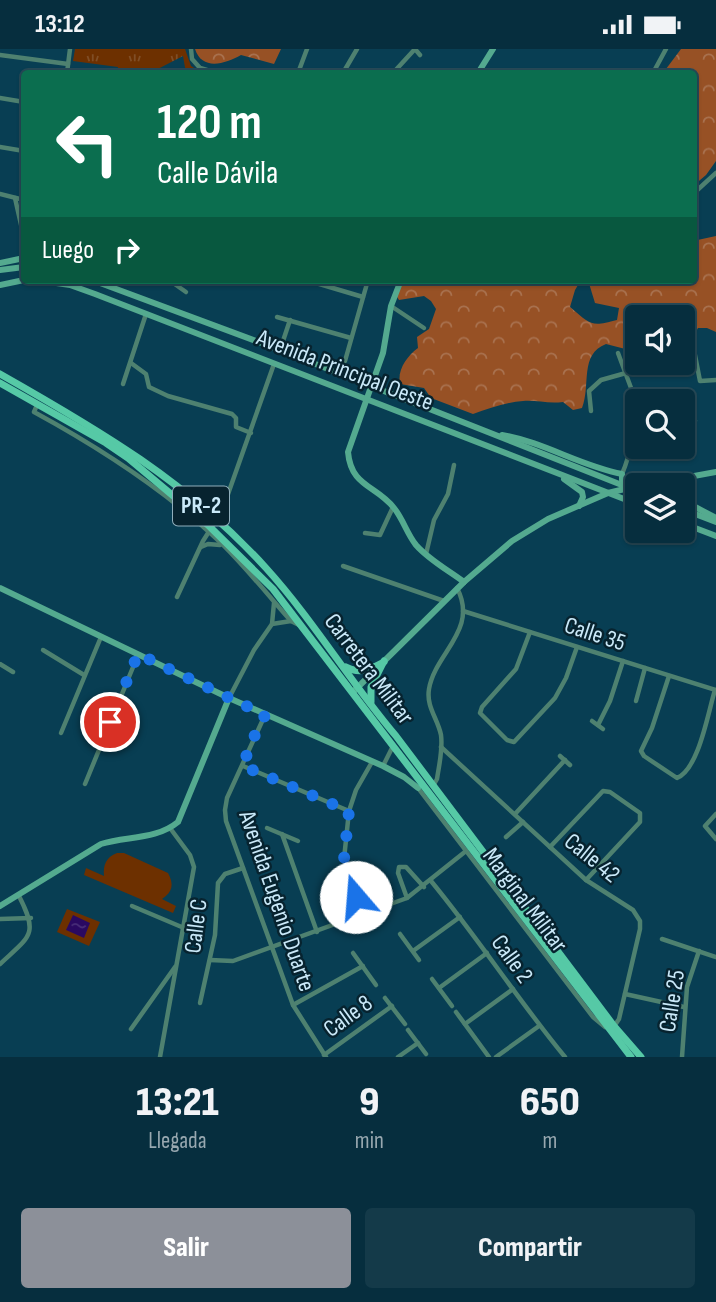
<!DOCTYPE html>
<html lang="es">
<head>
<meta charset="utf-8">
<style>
  :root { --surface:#062e3e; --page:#143a49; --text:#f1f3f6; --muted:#98a8b0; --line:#274a58; --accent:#8c9099 }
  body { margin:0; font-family:"Sofia Sans Condensed",sans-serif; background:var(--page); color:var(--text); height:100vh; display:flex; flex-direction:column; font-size:26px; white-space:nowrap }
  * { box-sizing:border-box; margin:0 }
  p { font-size:23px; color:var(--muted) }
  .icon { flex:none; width:38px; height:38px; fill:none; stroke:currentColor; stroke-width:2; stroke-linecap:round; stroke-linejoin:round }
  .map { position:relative; height:1008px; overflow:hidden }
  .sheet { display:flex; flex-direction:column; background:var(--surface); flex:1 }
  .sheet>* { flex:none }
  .banner { position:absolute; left:21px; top:21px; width:676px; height:214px; border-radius:7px; box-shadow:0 2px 5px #0004,0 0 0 2px var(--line); background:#0b6e4f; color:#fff; overflow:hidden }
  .controls { position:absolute; left:625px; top:256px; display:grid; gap:14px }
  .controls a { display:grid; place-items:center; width:70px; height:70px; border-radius:7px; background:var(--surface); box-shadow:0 2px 5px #0004,0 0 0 2px var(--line); font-size:35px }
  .pin { position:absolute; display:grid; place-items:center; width:60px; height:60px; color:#fff; margin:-30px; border:4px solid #fff; border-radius:50%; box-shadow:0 2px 7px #0007 }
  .me { position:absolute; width:77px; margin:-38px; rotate:342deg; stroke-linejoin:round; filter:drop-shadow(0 0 5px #0008) }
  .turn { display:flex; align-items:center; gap:24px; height:147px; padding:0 21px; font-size:32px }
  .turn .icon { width:91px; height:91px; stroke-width:2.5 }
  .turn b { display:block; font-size:49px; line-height:60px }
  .then { display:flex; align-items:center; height:66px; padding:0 21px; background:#0003; gap:14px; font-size:26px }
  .eta { display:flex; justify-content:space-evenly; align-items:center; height:119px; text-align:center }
  .eta b { font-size:42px; font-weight:800; line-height:49px }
  .action { display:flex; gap:14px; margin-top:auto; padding:14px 21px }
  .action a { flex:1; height:80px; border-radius:7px; background:var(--accent); color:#fff; font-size:28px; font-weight:800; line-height:80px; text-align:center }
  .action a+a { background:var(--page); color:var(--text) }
  .status { display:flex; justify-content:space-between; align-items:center; height:49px; padding:0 35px; background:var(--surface); direction:ltr }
  .status svg { height:19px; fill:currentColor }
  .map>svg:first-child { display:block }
  .grass { fill:#6d3000 }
  .forest { fill:url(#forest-crowns) }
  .park { fill:url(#park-tufts) }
  .water { fill:url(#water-ripples) }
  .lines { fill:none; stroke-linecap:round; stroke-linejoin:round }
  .street { stroke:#4e8170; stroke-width:4.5 }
  .secondary { stroke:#54aa8f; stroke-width:6 }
  .primary { stroke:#56c9a6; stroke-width:7 }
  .route { stroke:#1a73e8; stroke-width:12; stroke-dasharray:0 21.6 }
  .labels { text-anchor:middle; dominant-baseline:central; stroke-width:5; stroke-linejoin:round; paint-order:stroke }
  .shield { fill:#07232f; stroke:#90aebc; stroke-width:2 }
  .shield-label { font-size:23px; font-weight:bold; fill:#cae9f9 }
  .street-label { font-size:24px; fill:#cae9f9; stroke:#07232f }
</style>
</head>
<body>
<div class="status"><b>13:12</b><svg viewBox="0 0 49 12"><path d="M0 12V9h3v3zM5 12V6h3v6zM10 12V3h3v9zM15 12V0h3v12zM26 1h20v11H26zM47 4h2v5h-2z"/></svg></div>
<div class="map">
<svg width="716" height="1008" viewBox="0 0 716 1008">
  <defs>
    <pattern id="forest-crowns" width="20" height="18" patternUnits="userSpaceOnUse" patternTransform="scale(1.75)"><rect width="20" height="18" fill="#975125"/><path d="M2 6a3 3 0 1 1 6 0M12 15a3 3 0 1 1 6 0" fill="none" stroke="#a97250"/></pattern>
    <pattern id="park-tufts" width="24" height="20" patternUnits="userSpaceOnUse" patternTransform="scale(1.75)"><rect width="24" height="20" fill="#6d3000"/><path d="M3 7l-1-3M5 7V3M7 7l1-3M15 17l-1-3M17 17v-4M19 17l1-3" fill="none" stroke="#804e26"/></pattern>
    <pattern id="water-ripples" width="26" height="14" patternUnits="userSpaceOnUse" patternTransform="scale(1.75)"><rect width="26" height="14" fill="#2a0961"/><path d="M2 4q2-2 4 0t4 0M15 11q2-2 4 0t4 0" fill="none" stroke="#482d78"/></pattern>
  </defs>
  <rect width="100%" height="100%" fill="#083e53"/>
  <g class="grass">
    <path d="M117,804H124L168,824C174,835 173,843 162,850L176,857L173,864L84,826L86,819L104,827C103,816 106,808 117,804Z"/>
    <polygon points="67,860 100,873 89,897 57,883"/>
  </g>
  <g class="forest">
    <path d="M195,0H281L274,15L241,6C225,15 202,22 195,0Z"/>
    <polygon points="681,0 716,0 716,112 706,126 693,137 693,24 663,24"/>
    <path d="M716,187V283L707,279H698L692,290L683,292L682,268H637V303L606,295C579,305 591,337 582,359L573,361L563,353C548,355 537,351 523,352C507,353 489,359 473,365L431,349L424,339L400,335C397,321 407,307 418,299L417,288L429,280L436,260L431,252L424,247L399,251L396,246L403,231H581L575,241L570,258C591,276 591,278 617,271L619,259L595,254L588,231H693V192Z"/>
  </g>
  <polygon class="park" points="75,0 185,0 191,17 202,24 186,24 183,7 150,24 117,24 118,18 73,12"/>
  <polygon class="water" points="73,866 90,874 84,889 66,881"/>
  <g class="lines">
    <g class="street">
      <polyline points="191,0 192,10 200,19 217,24"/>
      <polyline points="415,0 420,6"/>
      <polyline points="0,6 68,15"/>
      <polyline points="67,24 70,0"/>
      <polyline points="298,24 307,0"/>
      <polyline points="343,24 357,0"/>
      <polyline points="393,24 415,0"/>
      <polyline points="653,24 666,0"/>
      <polyline points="0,49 24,53"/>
      <polyline points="0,98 24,102"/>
      <polyline points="0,145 24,151"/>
      <polyline points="693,145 716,124"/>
      <polyline points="15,149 24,189"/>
      <polyline points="169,231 186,243"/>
      <polyline points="306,231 363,248"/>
      <polyline points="391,257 424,279"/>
      <polyline points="277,268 351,289"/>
      <polyline points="682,296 693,296 700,332 716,331"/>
      <polyline points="280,301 290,271"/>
      <polyline points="618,304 637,355"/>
      <polyline points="345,312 368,231"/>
      <polyline points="131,314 146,325 149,338 168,347 232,365 236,369 236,378 251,384"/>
      <polyline points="123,335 146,265"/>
      <polyline points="660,352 663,351"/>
      <path d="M37,356L34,363C102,400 167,442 223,496C247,520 269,547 291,572L299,576"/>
      <polyline points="682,357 685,363 695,372"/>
      <polyline points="591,362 589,342 601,331 626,324"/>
      <path d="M622,425C631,404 633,387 632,364L637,360"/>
      <polyline points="365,484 380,486 393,458"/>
      <polyline points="201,498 208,495 220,496"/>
      <polyline points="426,505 434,471 448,445 454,416"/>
      <polyline points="343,517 444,552"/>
      <polyline points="177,548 203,492 222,462 274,315"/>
      <polyline points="463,562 716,641"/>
      <polyline points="272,575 291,572"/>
      <polyline points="530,583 516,620 482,658 480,664 507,691 514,693 555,649 566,629 577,598"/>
      <polyline points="43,601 84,626"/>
      <polyline points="0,615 13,623"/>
      <path d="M669,627L652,679L641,702L644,707L677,729C699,720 708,663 715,641"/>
      <polyline points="229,649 254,601 272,575 274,554"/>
      <polyline points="636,652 645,619"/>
      <polyline points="265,666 227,749 225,761 226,772 293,956 326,1008"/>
      <polyline points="592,672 603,680"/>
      <polyline points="598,676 610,652 623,612"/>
      <polyline points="61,684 101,588"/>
      <polyline points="441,698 586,831 633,861 640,872 640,880 619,970 615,976"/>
      <polyline points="560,707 570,716"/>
      <polyline points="243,717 349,762"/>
      <polyline points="383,717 393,697"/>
      <polyline points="85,735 138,606"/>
      <path d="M433,737L437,730C439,716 443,701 441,686C438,670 426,658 429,640C435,604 479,581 457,539"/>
      <polyline points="418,739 593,968 605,978"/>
      <polyline points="515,765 565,711"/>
      <polyline points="716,765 705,777 716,790"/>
      <polyline points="267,779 298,792"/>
      <polyline points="282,785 317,883"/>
      <polyline points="506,788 523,773"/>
      <polyline points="550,798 603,742 610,743 640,764 640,773 586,831"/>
      <path d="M431,832C478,889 518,951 565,1008"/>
      <polyline points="407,849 398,824 399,818 406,818 424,838"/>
      <polyline points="132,857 184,879"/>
      <polyline points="362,867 344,810 349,762 356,741 372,713"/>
      <polyline points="0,870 31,869"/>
      <polyline points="400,885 419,911"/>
      <polyline points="662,890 716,908"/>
      <polyline points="413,902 460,868"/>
      <polyline points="353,904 376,936"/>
      <polyline points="210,911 233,912 407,849 466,802"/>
      <path d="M0,915C30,887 39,886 19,847"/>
      <polyline points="432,930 452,957"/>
      <polyline points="439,939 487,904"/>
      <polyline points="625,945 684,958"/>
      <polyline points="385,949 405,975"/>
      <polyline points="200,954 215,886 218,834 225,825 243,819"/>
      <polyline points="293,956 363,917"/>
      <polyline points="456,963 489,1008"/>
      <polyline points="465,975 513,940"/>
      <polyline points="131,980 175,918"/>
      <polyline points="408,981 426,1005"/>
      <polyline points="324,1006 392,957"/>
      <polyline points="160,1008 194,818 190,806 170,779"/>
      <polyline points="398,1008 418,994"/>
      <polyline points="496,1008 539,977"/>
      <polyline points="682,1008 687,938 699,902"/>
    </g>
    <g class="secondary">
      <polyline points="478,24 493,0"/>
      <polyline points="0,214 24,209"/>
      <polyline points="0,221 24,218"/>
      <polyline points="36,231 70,236 95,245 637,455"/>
      <polyline points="92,231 280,301 637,442"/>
      <path d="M401,231L391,257L383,304L348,403C351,438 376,436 394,459C403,470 407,485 416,496C429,511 448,521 464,533"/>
      <polyline points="0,236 24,231"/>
      <path d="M502,386C544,393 580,417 622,425V431L627,437"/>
      <polyline points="564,430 582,443 583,448 579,457"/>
      <polyline points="645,436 716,423"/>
      <polyline points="682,451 716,469"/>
      <polyline points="682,460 716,473"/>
      <polyline points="682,474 716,487"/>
      <polyline points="0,539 229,649 383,717 404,728 418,739"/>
      <polyline points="354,642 464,533 512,492 548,470 608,444 637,437"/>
      <path d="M0,857L101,795C127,787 156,791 178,773L229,649"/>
    </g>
    <g class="primary">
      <path d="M0,325C99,381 188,433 266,519C314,572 350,633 396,687L614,977L641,1008"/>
      <polyline points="0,334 106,394 128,409 208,476 273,540 631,1008"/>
      <path d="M346,618C360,626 371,620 384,613"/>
      <polyline points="371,653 371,638 384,612"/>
    </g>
  </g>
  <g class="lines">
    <polyline class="route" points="110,673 138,605 265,666 250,696 243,717 349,762 344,810 356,848"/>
  </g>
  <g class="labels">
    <rect class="shield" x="173" y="437.5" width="56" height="39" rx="5"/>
    <g class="shield-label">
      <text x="201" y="457">PR-2</text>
    </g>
    <g class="street-label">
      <text transform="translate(345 321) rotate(21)">Avenida Principal Oeste</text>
      <text transform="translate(595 585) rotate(18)">Calle 35</text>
      <text transform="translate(369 620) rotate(53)">Carretera Militar</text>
      <text transform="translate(592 809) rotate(39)">Calle 42</text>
      <text transform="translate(525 851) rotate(53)">Marginal Militar</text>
      <text transform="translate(277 852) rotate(71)">Avenida Eugenio Duarte</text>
      <text transform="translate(196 877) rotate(-83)">Calle C</text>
      <text transform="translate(512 910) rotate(54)">Calle 2</text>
      <text transform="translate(672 952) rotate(-81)">Calle 25</text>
      <text transform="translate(348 967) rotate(-36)">Calle 8</text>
    </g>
  </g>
</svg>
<div class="controls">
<a><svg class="icon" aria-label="sound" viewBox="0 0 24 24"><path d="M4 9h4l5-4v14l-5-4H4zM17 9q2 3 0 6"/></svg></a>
<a><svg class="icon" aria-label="search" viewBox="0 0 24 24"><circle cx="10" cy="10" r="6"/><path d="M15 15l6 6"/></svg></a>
<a><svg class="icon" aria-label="layers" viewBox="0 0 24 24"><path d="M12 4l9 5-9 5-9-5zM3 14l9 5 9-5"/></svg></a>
</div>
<div class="pin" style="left:110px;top:673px;background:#d93025"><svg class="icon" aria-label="arrive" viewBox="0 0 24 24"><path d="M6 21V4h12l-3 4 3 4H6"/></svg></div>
<svg class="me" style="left:356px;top:848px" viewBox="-20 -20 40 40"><circle r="19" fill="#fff"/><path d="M0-13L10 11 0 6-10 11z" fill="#1a73e8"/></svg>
<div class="banner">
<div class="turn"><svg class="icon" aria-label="left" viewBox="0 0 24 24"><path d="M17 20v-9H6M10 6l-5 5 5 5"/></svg><div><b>120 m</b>Calle Dávila</div></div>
<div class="then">Luego<svg class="icon" aria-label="right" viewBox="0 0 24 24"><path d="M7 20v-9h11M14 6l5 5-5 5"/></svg></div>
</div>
</div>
<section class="sheet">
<div class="eta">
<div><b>13:21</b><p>Llegada</p></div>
<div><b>9</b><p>min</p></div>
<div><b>650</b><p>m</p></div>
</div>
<div class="action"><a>Salir</a><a>Compartir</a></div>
</section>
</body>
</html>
